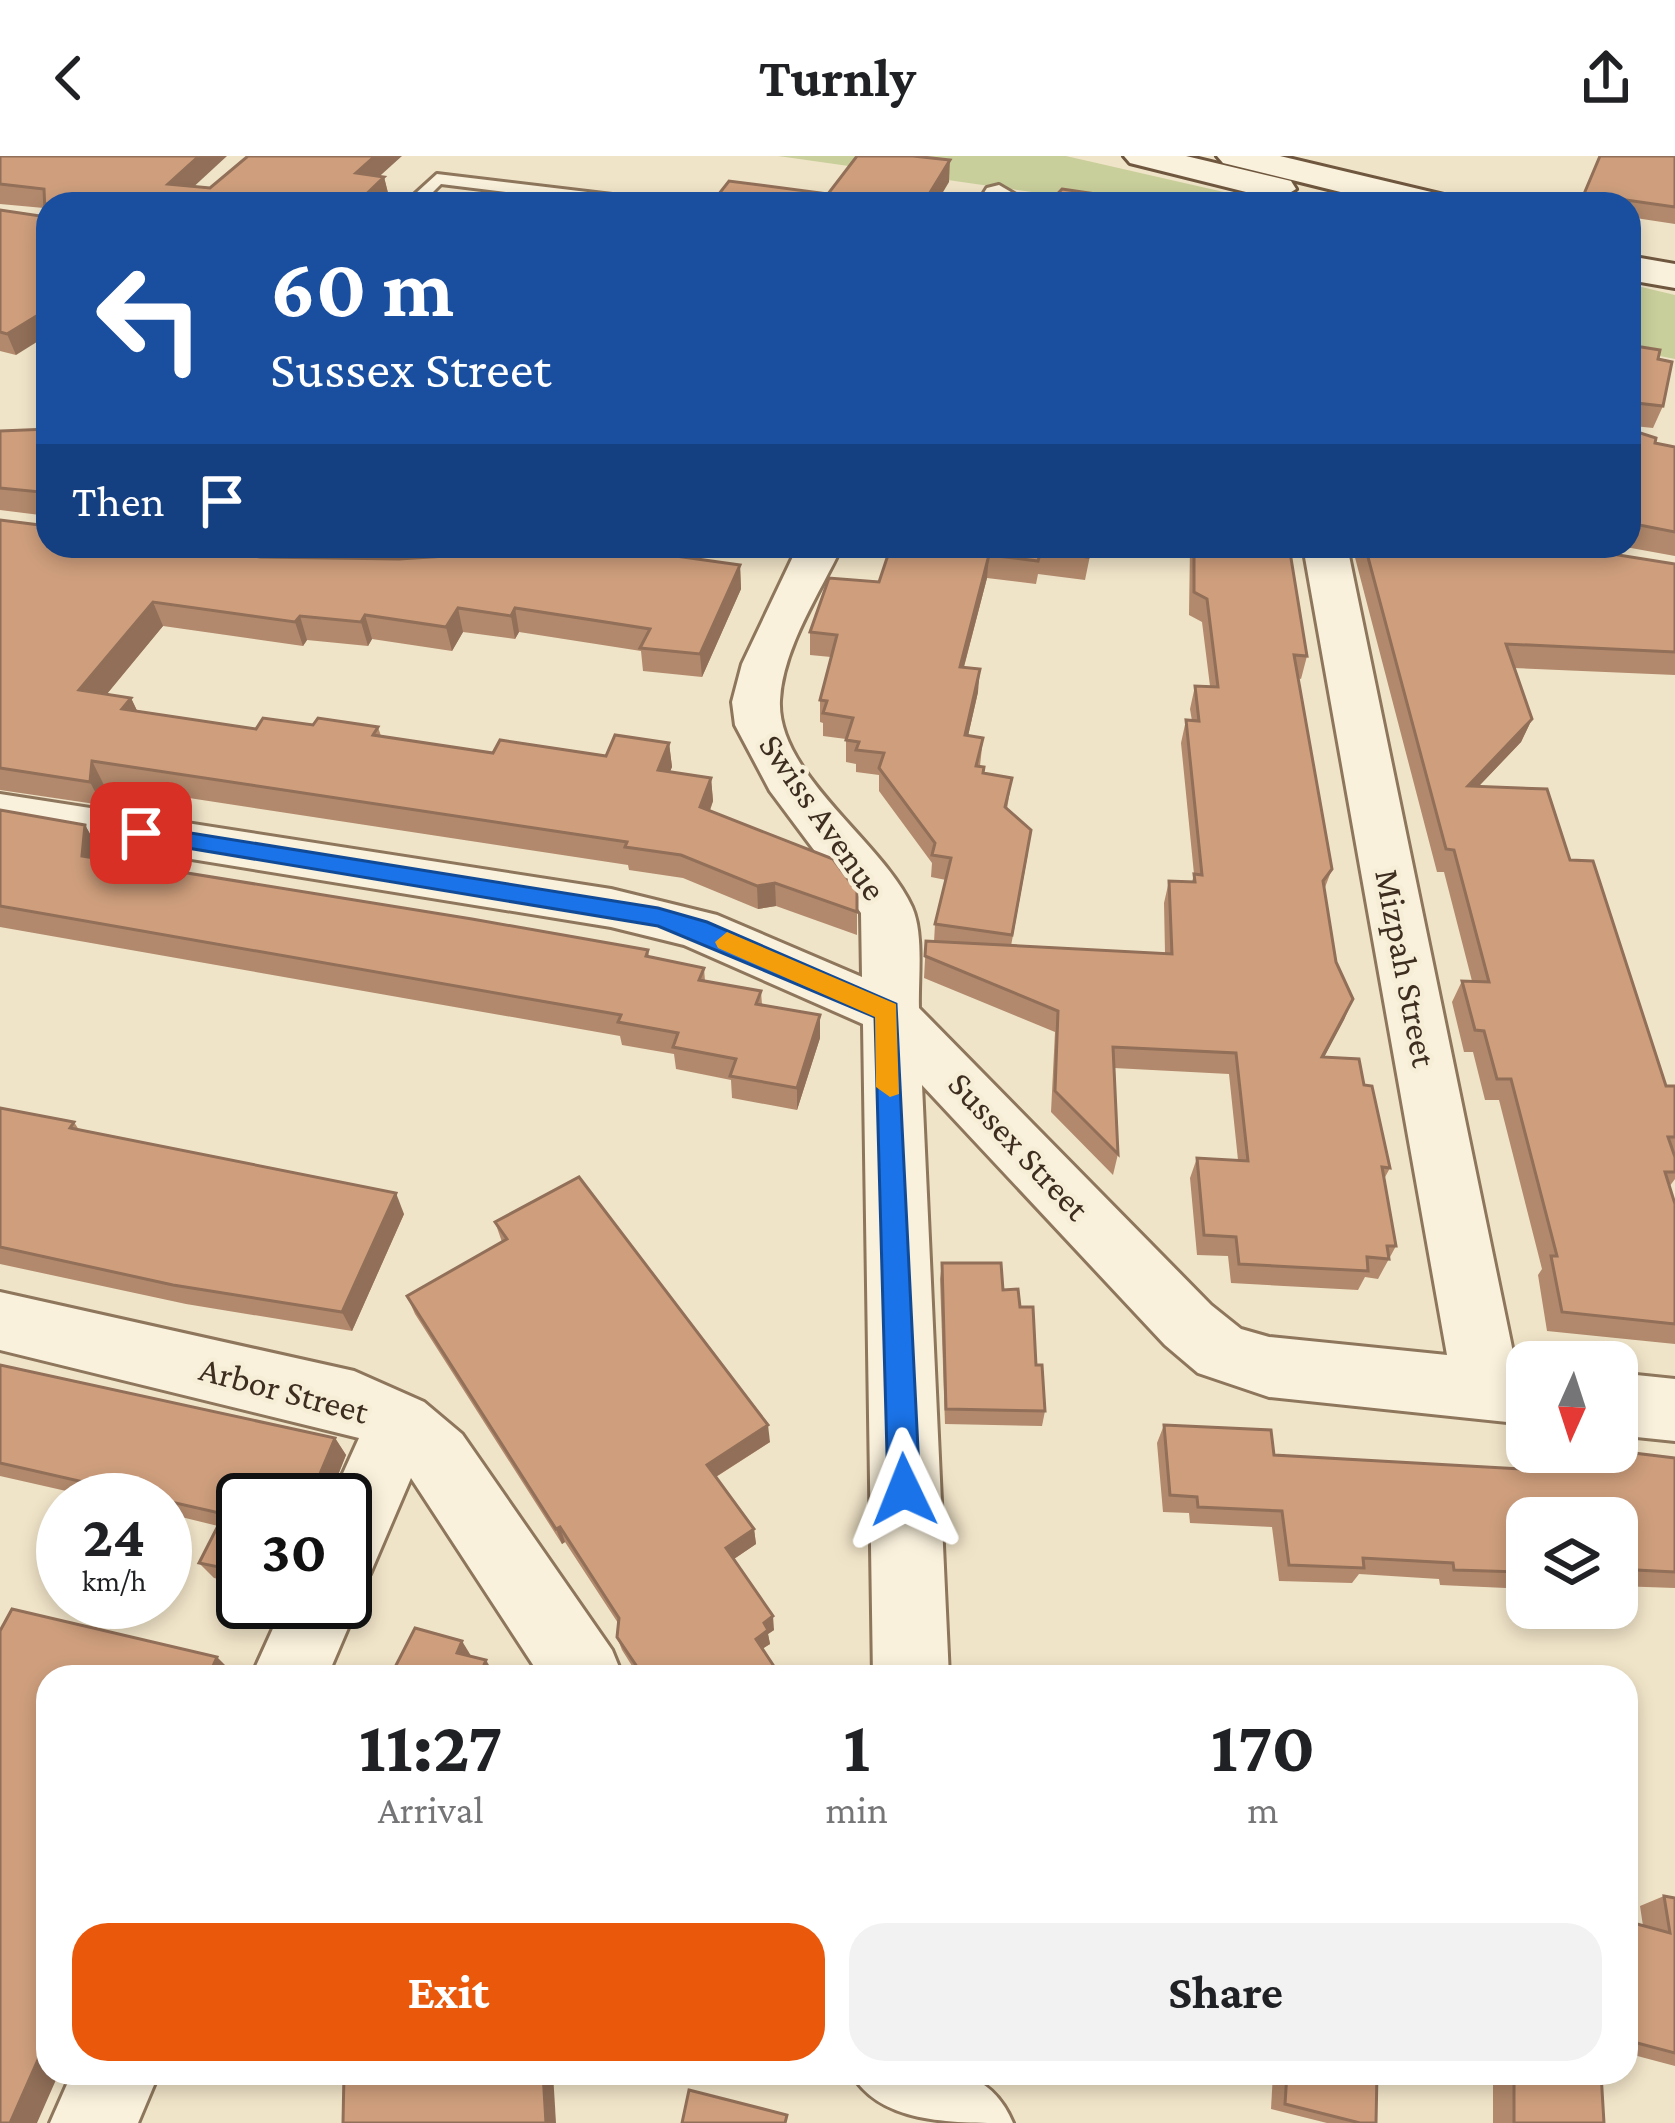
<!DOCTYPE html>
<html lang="en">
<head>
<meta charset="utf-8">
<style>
  :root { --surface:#fff; --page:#f2f2f2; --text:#202124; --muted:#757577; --accent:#ea580c }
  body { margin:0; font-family:"Crimson Pro",serif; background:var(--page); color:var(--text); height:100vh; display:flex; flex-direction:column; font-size:45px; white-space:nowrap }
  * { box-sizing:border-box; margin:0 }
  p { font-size:39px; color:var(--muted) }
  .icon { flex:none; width:66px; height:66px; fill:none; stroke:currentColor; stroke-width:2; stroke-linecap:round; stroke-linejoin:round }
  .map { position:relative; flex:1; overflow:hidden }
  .sheet { position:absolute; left:36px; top:1509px; width:1602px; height:420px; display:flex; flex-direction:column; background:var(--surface); border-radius:36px; box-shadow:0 6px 18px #0003 }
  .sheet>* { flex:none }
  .top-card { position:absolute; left:36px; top:36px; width:1605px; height:366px; border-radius:36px; box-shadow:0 6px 18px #0003; background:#1a4fa0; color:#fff; overflow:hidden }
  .needle { width:78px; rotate:183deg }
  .buttons { position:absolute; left:1506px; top:1185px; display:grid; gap:24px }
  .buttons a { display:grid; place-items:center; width:132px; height:132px; border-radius:24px; background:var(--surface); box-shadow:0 6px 18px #0003; font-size:60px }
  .speed { position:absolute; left:36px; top:1317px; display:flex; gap:24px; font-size:60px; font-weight:700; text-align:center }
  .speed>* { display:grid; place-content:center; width:156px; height:156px; border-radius:50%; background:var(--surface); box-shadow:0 6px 18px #0003; line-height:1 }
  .speed small { font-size:30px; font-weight:400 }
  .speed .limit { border:6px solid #111; border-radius:18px; background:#fff; color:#111 }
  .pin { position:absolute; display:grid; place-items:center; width:102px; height:102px; color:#fff; margin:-51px; border-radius:24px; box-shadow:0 6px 18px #0006 }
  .me { position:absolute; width:132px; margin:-66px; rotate:358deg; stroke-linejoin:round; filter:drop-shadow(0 0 9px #0008) }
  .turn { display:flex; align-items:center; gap:42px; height:252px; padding:0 36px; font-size:54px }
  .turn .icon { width:156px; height:156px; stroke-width:2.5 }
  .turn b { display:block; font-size:84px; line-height:102px }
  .then { display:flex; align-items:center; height:114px; padding:0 36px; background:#0003; gap:24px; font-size:45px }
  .eta { display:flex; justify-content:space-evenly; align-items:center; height:204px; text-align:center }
  .eta b { font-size:72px; font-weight:700; line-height:84px }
  .primary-button { display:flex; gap:24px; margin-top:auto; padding:24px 36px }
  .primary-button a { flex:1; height:138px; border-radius:36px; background:var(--accent); color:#fff; font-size:48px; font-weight:700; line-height:138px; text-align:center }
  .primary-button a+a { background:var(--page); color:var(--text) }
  header { display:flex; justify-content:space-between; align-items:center; height:156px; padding:0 36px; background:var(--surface); font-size:54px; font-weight:700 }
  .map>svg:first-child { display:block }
  .green { fill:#c9cf9b }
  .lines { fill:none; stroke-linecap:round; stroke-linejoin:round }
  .service-casing { stroke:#8d765c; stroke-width:6 }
  .minor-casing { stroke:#8d765c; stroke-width:6 }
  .secondary-casing { stroke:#6f573f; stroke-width:6 }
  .service { fill:#faf1dc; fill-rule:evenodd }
  .minor { fill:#faf1dc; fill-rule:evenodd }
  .secondary { fill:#faf1dc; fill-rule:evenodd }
  .wall { fill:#b2896c }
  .shaded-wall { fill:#916f58 }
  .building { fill:#cf9f7d; stroke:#916f58; stroke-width:3 }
  .route { fill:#1a73e8; stroke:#114b97; stroke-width:3 }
  .slow { fill:#f59e0b }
  .labels { text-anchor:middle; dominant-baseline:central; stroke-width:9; stroke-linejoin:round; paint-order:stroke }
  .street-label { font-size:36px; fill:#3d2e20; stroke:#f7eed8 }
</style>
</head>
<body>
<header><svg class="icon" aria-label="back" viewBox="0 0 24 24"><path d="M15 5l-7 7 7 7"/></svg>Turnly<svg class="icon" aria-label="share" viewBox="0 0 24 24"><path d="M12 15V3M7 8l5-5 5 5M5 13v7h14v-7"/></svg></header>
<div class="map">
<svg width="1675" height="1967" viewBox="0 0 1675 1967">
  <rect width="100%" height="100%" fill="#f0e4c8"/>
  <g class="green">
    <polygon points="778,0 1066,0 1276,48 1117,48"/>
    <polygon points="1629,128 1675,139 1675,203 1629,194"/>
  </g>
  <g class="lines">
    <g class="service-casing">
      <polygon id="service" points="437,18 646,43 654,48 604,48 441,28 421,48 404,48"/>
    </g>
    <g class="minor-casing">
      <g id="minor">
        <polygon points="999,29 1016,39 1011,48 977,48 987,32"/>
        <polygon points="539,390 699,390 692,399 677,403 551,413 536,409 529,400"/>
        <path d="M798,390H842C820,437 783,491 780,544C776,618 883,686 912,751C924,778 918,823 919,852L1211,1149L1241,1173L1269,1181L1447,1199L1303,390H1347L1515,1206L1527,1208V1268L1269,1241L1198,1217L1165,1189L922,929L949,1521H873L863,868L684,789L611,771L0,672V638L611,733L717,759L862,821L861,757L770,635L735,569L732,546L742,508Z"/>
        <polygon points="0,1136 354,1215 424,1246 462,1278 612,1494 623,1521 541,1521 411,1322 370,1418 350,1426 359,1446 327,1521 251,1521 285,1446 345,1446 345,1344 331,1344 359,1282 0,1194"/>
        <polygon points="1617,1217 1675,1223 1675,1285 1617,1279"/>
        <polygon points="72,1917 159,1917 138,1967 50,1967"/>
        <path d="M851,1917C917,1917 983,1896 1013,1967C947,1967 880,1967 851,1917Z"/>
      </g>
    </g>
    <g class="secondary-casing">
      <g id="secondary">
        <polygon points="1124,0 1186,0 1291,25 1296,33 1278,44 1130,7"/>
        <polygon points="1217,0 1280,0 1448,40 1453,48 1389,48 1223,7"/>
        <polygon points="1629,100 1675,108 1675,132 1629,124"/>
      </g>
    </g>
    <use href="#service" class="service"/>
    <use href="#minor" class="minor"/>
    <use href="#secondary" class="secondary"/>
  </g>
  <g class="wall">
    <polygon points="0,0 210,32 379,20 384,21 389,41 382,48 48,48 16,199 0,195 0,54 40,60 45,56 44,52 0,48 0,49"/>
    <polygon points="1600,0 1675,0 1675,68 1629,61 1629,48 1581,48"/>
    <polygon points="1629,189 1658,203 1663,250 1653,272 1634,270 1634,275 1655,287 1675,291 1675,400 1620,390 1629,390"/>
    <polygon points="48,273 48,390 433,390 384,392 194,390 260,401 740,409 741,433 702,521 643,515 641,495 519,476 515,483 463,476 452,495 372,483 368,490 307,484 303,490 163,470 107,538 131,542 137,555 256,573 313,569 378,571 381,580 493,597 606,600 669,587 672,611 670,615 711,622 713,645 710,655 857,735 857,779 776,750 758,753 683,722 629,714 628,709 104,629 102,649 0,634 0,364 40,369 40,359 0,354 0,275"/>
    <polygon points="891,390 1092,390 1085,424 1038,418 1036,428 987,422 964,511 978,536 968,580 983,582 980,610 983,617 1012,622 1007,653 1028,697 1011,790 1165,797 1164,747 1169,725 1192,726 1194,718 1181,587 1186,564 1192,565 1190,553 1195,530 1210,530 1202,466 1189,459 1190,390 1289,390 1307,500 1301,523 1298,522 1332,713 1324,734 1336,806 1353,843 1324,901 1364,929 1390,1012 1384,1023 1396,1090 1378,1123 1365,1121 1358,1134 1231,1127 1228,1100 1197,1099 1190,1022 1197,1002 1238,1004 1229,918 1114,912 1118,998 1113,1019 1051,956 1055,876 924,822 926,785 934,786 935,768 946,724 931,721 932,707 879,635 879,619 856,616 856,608 846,606 846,583 823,580 823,567 820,566 820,544 831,501 810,499 810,476 879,426"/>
    <polygon points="1352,390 1561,390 1675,408 1675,519 1514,512 1532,563 1521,586 1479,630 1570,704 1666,930 1675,930 1675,1023 1669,1031 1675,1048 1675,1188 1547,1175 1538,1119 1542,1113 1499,944 1485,944 1473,896 1464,896 1452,846 1462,825 1472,825 1444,716 1437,716"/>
    <polygon points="0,654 85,669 98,692 97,702 648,794 649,801 704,812 705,825 761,835 762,849 820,859 820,882 797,954 732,942 731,924 676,913 674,898 622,889 620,880 0,771"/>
    <polygon points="0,952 74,966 79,974 404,1058 352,1175 186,1148 0,1108"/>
    <polygon points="495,1066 770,1286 716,1321 754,1373 756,1388 734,1403 774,1474 768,1478 770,1488 762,1493 781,1521 639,1521 622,1494 617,1481 618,1467 565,1386 562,1388 415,1158 407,1140 502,1086"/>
    <polygon points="942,1107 1003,1134 1020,1151 1036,1209 1045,1255 1042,1270 945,1268 940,1123"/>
    <polygon points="0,1209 335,1282 346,1299 328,1344 243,1344 243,1429 214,1422 199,1407 218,1370 165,1357 165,1344 106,1344 0,1320"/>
    <polygon points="1164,1269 1274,1299 1557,1315 1574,1315 1574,1312 1589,1296 1634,1297 1675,1302 1675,1432 1617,1430 1617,1362 1527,1362 1527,1426 1512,1425 1506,1432 1440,1429 1439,1423 1359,1418 1352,1427 1279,1425 1272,1371 1190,1367 1189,1357 1163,1356 1157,1287"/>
    <polygon points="1664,1740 1675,1742 1675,1910 1626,1897 1626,1765 1643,1770 1640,1750"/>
    <polygon points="1132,1917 1186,1917 1186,1922 1175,1928"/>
    <polygon points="1273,1917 1377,1917 1376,1967 1327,1967 1271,1953"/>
    <polygon points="1493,1917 1601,1917 1604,1967 1493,1967"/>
  </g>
  <g class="shaded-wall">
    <polygon points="199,0 227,0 175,48 168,28"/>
    <polygon points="375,0 402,0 361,37 356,17"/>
    <polygon points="950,4 949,26 936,48 923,48"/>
    <polygon points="384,21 389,41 382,48 356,48"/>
    <polygon points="48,153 48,179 16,199 7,178"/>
    <polygon points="989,399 987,422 958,533 960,511"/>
    <polygon points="740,409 741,433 702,521 700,498"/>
    <polygon points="153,446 163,470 91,557 79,534"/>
    <polygon points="458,452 463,476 452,495 446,471"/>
    <polygon points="515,452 519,476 515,483 511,460"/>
    <polygon points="365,459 372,483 368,490 361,466"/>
    <polygon points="300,460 307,484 303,490 295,466"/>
    <polygon points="980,513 978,536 963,602 965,579"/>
    <polygon points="131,542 142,565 122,553"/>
    <polygon points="1532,563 1521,586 1458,652 1468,630"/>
    <polygon points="669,587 672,611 661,637 658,614"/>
    <polygon points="92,605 104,629 102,649 90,626"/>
    <polygon points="711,622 713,645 702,674 700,651"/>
    <polygon points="85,669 98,692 94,723 82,700"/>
    <polygon points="775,727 776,750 758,753 757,730"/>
    <polygon points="1353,843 1344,864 1313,922 1322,901"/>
    <polygon points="820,859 820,882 797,954 797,932"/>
    <polygon points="396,1037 404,1058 352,1175 342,1156"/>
    <polygon points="768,1269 770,1286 709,1325 707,1309"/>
    <polygon points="335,1282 346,1299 328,1344 309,1344"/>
    <polygon points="560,1371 565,1386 562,1388 556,1373"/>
    <polygon points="754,1373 756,1388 728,1407 726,1392"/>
    <polygon points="773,1460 774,1474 768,1478 770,1488 757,1496 756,1483 764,1467"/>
    <polygon points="462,1485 473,1503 457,1497"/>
    <polygon points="217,1501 233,1517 232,1521 208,1521"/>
    <polygon points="486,1504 496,1521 479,1521"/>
    <polygon points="48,1881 48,1917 59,1917 37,1967 10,1967"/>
    <polygon points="543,1917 553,1917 556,1967 546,1967"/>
  </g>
  <g class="building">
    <polygon points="0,0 199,0 168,28 210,32 248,0 375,0 356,17 384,21 356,48 48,48 48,153 7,178 0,176 0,54 40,60 45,56 44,33 0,28"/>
    <polygon points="857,0 913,0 950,4 923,48 711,48 729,25 828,38"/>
    <polygon points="1600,0 1675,0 1675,51 1584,38"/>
    <polygon points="1062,33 1116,41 1131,48 1048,48"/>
    <polygon points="1629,189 1660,194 1658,203 1672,206 1663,250 1636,247 1634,275 1656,282 1655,287 1675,291 1675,376 1629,367"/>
    <polygon points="48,273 48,390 191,390 260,401 399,403 604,390 740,409 700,498 640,492 650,473 515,452 511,460 458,452 446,471 365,459 361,466 300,460 295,466 153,446 79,534 131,542 122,553 256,573 263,562 313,569 318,562 378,571 373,579 493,597 500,584 606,600 615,579 669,587 658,614 711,622 700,651 833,703 857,735 857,756 775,727 757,730 681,699 625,691 627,686 92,605 90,626 0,612 0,364 40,369 41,336 0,332 0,275"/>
    <polygon points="891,390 1091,390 1088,401 1041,395 1038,405 989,399 960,511 980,513 965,579 983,582 976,610 984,611 983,617 1012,622 1005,651 1031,674 1012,779 935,768 951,702 932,699 935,687 879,612 884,597 856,594 859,586 846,584 853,562 823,557 827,545 820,544 837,479 810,476 829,422 879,426"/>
    <polygon points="1194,390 1289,390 1307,500 1294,499 1332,713 1323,725 1336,806 1353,843 1322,901 1359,903 1364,929 1372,930 1390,1012 1382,1011 1396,1090 1387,1090 1389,1103 1367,1101 1368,1115 1239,1108 1236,1081 1204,1079 1197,1002 1248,1005 1236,897 1113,891 1118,998 1055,935 1058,855 925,800 926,785 1172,798 1169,725 1195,726 1194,718 1202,719 1186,564 1199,565 1195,530 1218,531 1207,443 1194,436"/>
    <polygon points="1365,390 1562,390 1675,408 1675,496 1506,488 1532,563 1468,630 1547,633 1570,704 1593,705 1666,930 1675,930 1675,981 1668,981 1675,1001 1675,1016 1665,1016 1675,1048 1675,1168 1562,1156 1551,1100 1557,1100 1511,923 1497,923 1484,875 1475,874 1462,825 1489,826 1454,694 1446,693"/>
    <polygon points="0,654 85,669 82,700 472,763 648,794 646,800 704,812 699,824 761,835 756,848 820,859 797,932 730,920 736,903 673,891 678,877 618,866 621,859 0,750"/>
    <polygon points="0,952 74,966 70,972 396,1037 342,1156 173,1129 0,1091"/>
    <polygon points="579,1021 768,1269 707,1309 754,1373 726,1392 773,1460 764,1467 768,1474 756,1483 781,1521 644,1521 617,1481 619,1462 560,1371 556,1373 407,1140 507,1083 495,1066"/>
    <polygon points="942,1107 1001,1107 1003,1134 1018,1133 1020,1151 1033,1151 1036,1209 1042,1209 1045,1255 946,1253"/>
    <polygon points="0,1209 335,1282 309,1344 243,1344 243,1416 199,1407 224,1358 0,1307"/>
    <polygon points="1164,1269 1271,1274 1274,1299 1557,1315 1595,1314 1590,1296 1617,1296 1617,1282 1634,1297 1675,1302 1675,1416 1617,1413 1617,1362 1527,1362 1527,1409 1520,1409 1521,1416 1454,1414 1453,1407 1363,1402 1364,1412 1289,1409 1282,1355 1198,1351 1197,1341 1170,1339"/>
    <polygon points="12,1453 217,1501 208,1521 48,1521 48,1881 10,1967 0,1967 0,1475"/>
    <polygon points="415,1472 462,1485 457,1497 486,1504 479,1521 390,1521"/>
    <polygon points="1664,1740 1675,1742 1675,1897 1626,1884 1626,1765 1670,1777"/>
    <polygon points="344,1917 543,1917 546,1967 343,1967"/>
    <polygon points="1165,1917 1186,1917 1186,1922"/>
    <polygon points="1287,1917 1377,1917 1376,1967 1360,1967 1285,1948"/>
    <polygon points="1514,1917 1601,1917 1604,1967 1514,1967"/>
    <polygon points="689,1934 787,1959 785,1967 682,1967"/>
  </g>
  <polygon class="route" points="141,669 658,752 707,766 896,848 920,1334 915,1345 904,1349 893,1345 888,1334 875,861 658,770 133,683 133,672"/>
  <polygon class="slow" points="727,776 896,848 899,938 890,941 876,931 875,861 718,792 715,786"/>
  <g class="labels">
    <g class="street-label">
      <text transform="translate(823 661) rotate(55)">Swiss Avenue</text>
      <text transform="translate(1406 812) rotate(79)">Mizpah Street</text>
      <text transform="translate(1019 990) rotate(47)">Sussex Street</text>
      <text transform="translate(284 1234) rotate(15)">Arbor Street</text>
    </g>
  </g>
</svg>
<div class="buttons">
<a><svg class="needle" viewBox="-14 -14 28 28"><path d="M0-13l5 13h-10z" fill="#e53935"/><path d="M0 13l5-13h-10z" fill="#757577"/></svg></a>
<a><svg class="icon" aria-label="layers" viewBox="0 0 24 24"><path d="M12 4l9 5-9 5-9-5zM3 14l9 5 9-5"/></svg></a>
</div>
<div class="speed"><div>24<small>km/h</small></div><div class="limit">30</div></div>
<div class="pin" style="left:141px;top:677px;background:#d93025"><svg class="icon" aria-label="arrive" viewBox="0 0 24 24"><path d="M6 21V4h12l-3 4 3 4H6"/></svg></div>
<svg class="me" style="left:904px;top:1334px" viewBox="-20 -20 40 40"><path d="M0-17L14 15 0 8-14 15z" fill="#1a73e8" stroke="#fff" stroke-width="4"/></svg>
<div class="top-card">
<div class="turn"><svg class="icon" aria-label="left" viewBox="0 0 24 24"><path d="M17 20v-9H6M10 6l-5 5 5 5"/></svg><div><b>60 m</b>Sussex Street</div></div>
<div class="then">Then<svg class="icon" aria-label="arrive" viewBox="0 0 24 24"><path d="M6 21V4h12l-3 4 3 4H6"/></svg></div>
</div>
<section class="sheet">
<div class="eta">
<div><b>11:27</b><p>Arrival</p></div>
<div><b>1</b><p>min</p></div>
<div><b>170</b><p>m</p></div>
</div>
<div class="primary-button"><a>Exit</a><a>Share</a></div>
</section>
</div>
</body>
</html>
